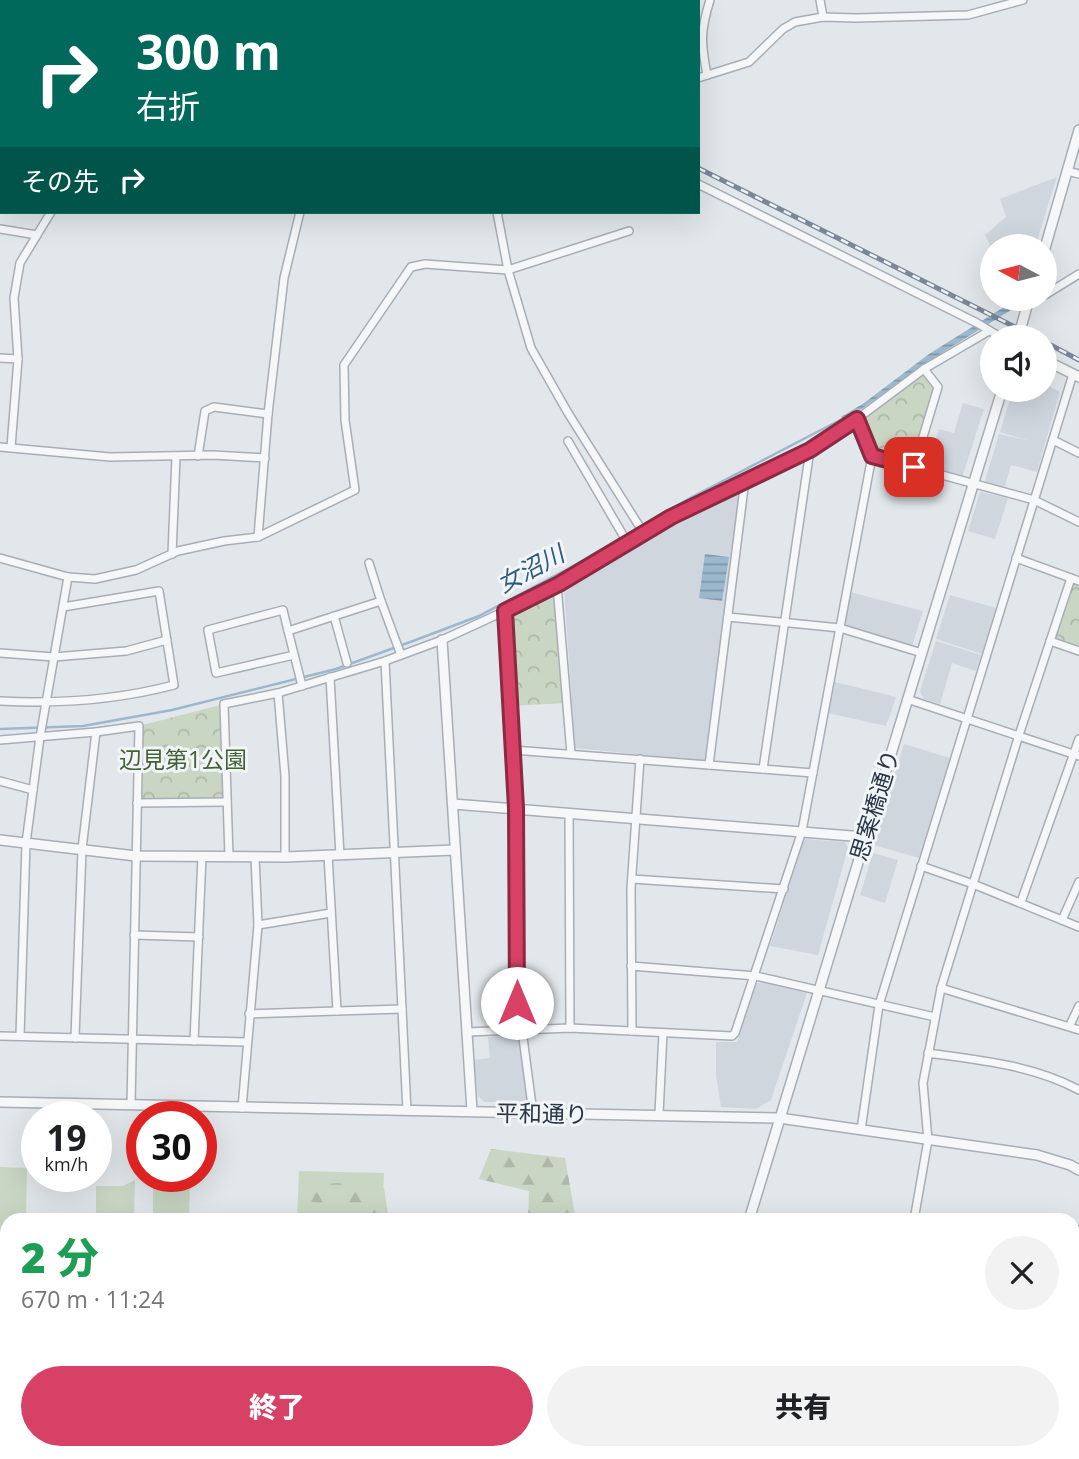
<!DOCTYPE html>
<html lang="ja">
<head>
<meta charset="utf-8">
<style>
  :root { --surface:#fff; --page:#f2f2f2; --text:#202124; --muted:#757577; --accent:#d74165 }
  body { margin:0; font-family:"Open Sans","Noto Sans JP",sans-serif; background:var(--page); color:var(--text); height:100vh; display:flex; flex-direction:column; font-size:26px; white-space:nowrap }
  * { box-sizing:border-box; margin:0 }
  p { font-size:23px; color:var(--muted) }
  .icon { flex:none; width:38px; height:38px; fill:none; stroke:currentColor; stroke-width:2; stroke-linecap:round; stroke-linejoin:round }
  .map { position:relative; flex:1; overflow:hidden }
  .side { position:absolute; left:0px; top:1213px; width:1080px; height:247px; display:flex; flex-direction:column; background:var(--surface); border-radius:21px 21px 0 0; box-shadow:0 7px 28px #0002 }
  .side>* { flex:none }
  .guide { position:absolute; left:0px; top:0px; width:700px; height:214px; box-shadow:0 7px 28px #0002; background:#00695c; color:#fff; overflow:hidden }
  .needle { width:46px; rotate:277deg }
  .buttons { position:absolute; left:980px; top:234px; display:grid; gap:14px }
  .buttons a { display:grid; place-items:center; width:77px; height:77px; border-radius:50%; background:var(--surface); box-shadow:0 7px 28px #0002; font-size:35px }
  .speed { position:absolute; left:21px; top:1101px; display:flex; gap:14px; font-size:35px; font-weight:700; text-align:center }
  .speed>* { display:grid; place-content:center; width:91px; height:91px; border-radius:50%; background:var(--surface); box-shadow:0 7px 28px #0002; line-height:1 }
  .speed small { font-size:18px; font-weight:400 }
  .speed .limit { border:10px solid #d22; background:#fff; color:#111 }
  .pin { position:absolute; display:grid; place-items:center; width:60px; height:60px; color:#fff; margin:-30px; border-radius:14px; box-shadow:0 4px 10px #0006 }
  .me { position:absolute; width:77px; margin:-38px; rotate:0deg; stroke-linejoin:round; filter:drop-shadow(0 0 5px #0008) }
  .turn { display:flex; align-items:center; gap:24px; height:147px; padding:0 21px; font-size:32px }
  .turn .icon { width:91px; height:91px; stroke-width:2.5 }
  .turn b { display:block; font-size:49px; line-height:60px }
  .then { display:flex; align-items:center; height:66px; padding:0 21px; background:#0003; gap:14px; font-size:26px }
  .round { display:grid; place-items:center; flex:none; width:74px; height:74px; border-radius:37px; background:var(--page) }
  .summary { display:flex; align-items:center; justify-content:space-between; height:119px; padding:0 21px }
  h1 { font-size:42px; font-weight:800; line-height:52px; color:#1e9e55 }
  .cta { display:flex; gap:14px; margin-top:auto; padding:14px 21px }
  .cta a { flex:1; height:80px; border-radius:42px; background:var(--accent); color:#fff; font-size:28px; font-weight:800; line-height:80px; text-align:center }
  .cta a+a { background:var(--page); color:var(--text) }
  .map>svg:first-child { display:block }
  .built { fill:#d0d6de }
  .grass { fill:#c9d6c3 }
  .forest { fill:url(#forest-firs) }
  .park { fill:url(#park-crowns) }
  .water { fill:url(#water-rules) }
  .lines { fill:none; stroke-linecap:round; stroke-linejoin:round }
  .stream { stroke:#9bb8cd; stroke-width:2.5 }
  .minor-casing { stroke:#a7aeb6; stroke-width:10 }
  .tertiary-casing { stroke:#a7aeb6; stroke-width:12 }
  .trunk-casing { stroke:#8895a3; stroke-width:14 }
  .minor { stroke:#f5f7f9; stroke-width:7 }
  .tertiary { stroke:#f5f7f9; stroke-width:9 }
  .trunk { stroke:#fff; stroke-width:10 }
  .rail-casing { stroke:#7a8796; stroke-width:5 }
  .rail { stroke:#f2f5f8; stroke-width:2.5; stroke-dasharray:8; stroke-linecap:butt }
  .route-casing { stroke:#8c2a42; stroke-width:18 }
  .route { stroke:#d74165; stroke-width:12 }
  .labels { text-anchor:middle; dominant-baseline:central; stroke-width:6; stroke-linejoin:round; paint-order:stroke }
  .park-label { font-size:23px; fill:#426135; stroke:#f2f5f8 }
  .street-label { font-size:23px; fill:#293645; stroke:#f2f5f8 }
  .water-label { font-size:24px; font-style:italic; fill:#30597c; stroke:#f2f5f8 }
</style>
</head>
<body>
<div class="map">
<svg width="1079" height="1459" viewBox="0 0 1079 1459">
  <defs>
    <pattern id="forest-firs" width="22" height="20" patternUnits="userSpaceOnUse" patternTransform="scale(1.75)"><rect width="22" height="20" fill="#c9d6c3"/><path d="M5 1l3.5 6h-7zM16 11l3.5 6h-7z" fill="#adb8a9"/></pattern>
    <pattern id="park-crowns" width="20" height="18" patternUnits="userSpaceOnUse" patternTransform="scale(1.75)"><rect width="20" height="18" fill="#c9d6c3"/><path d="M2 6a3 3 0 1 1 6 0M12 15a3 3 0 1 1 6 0" fill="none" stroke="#adb8a9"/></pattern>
    <pattern id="water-rules" width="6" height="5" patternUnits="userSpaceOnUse" patternTransform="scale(1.75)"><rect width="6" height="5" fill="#9bb8cd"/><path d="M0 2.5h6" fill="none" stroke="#7e96a8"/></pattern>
  </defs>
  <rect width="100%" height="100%" fill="#e2e7eb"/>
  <g class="built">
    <polygon points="1057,177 1035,247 992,247 992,249 985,235 1006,217 1000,199"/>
    <polygon points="1045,384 1060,392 1037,472 1011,465 1004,489 984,484 999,434 1030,441 1000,432 1013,390 1045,390"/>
    <polygon points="963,403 984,409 962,478 927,469 939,429 954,433"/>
    <polygon points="736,490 740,492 706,758 703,761 575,748 564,588 567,583"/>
    <polygon points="980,492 1008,498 995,539 968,531"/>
    <polygon points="850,592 923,611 912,646 844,625"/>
    <polygon points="950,595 996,608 982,654 936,639"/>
    <polygon points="936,641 981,655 976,671 952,663 940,704 924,699 920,691"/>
    <polygon points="835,682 896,697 886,726 828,713"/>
    <polygon points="904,744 950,758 919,858 874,845"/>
    <polygon points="804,839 845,842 848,848 818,955 770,946"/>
    <polygon points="873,853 898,860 885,903 860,895"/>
    <polygon points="761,982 807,993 771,1100 756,1109 721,1107 716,1075 716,1042 737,1042 756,984"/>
    <polygon points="519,1035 529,1102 484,1102 478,1096 474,1060 490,1058 488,1037"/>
  </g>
  <g class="grass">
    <polygon points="0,1167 27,1168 26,1220 7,1220 7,1307 0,1307"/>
    <polygon points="299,1171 384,1173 382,1220 297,1220"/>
    <polygon points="135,1180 134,1220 96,1220 96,1186 123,1186"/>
    <polygon points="153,1182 190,1183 189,1220 153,1220"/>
    <polygon points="549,1453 667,1453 665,1459 571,1459"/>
  </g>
  <g class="forest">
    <polygon points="491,1149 565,1158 576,1220 528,1220 529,1191 479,1179"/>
    <polygon points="337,1183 384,1188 389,1220 366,1220 363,1210 339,1206 327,1209 298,1195 304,1186"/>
  </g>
  <g class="park">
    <polygon points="924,369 938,387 914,467 872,456 857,419"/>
    <polygon points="1071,578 1079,581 1079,651 1050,641"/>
    <polygon points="557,585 567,703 510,706 505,611"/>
    <polygon points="224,704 227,802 137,803 139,726"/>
  </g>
  <g class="water">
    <polygon points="1026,299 1029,299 932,359 843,422 841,417 864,403 929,354 1012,302 1016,307"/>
    <polygon points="705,554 729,557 722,601 699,598"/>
  </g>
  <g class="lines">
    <g class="stream">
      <polyline points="1012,306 1023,299"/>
      <polyline points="0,729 83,726 172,710 336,669 413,641 479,616 573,566 690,498 844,418"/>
    </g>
    <g class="minor-casing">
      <g id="minor">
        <polyline points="328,0 332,2"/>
        <polyline points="820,0 823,17"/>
        <polyline points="474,2 474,0"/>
        <path d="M707,75C701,43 700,32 710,0"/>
        <polyline points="698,78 749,62 783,29 795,22 823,17 856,18 968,15 1023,0"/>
        <polyline points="1067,171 1079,174"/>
        <polyline points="698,184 977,323 1002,338"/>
        <polyline points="0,191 2,191"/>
        <polyline points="497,212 508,270 531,348 568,413 643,532"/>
        <polyline points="0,229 37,235"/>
        <polyline points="1045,295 1079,274"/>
        <polyline points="0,358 18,359"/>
        <polyline points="1053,440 1079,453"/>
        <polyline points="568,441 627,542"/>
        <polyline points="0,447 110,457 213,455 265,458"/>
        <polyline points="11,447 18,359 14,298 20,263 51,212"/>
        <polyline points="198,456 205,411 214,407 268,414"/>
        <polyline points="872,456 1034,500 1079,522"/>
        <polyline points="914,467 938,387 924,369"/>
        <polyline points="258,537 268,414 284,278 300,212"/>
        <polyline points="172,554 176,457"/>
        <polyline points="0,558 68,577 95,579 136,570 178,551 224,541 258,537 355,490 345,420 344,365 411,267 425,264 508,270 629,231"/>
        <polyline points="1016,558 1079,581"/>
        <polyline points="557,585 571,754"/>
        <polyline points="381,601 401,655"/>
        <polyline points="505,611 516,808 517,1030"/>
        <polyline points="334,616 347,663"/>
        <polyline points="728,617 840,628 922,653"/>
        <polyline points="288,631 381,601 369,563"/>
        <polyline points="1050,641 1079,651"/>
        <polyline points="0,653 54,657 126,651 167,640"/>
        <path d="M294,655L216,673L208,630L283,610C289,636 296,661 302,686"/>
        <polyline points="385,661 407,1111"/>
        <polyline points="330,677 340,855"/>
        <polyline points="278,693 285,776 285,857"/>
        <polyline points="907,699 1079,756"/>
        <path d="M0,701C59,704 117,700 174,685L159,591L63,607"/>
        <polyline points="0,740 96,732 139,726 131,1105"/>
        <polyline points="513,750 813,773"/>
        <polyline points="709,765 745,480"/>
        <polyline points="763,769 810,450"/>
        <polyline points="0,781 33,790"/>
        <polyline points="137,803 227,802"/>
        <polyline points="569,813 570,1028"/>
        <polyline points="328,855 337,1011 402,1009"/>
        <polyline points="229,857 224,704 278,693 385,661 442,640 505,611 559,584 672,517 810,450 857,419 924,369 989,331"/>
        <polyline points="921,866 973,884 1079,927"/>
        <polyline points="632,879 784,889"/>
        <polyline points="1021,902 1079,739"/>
        <polyline points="1062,920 1079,882"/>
        <polyline points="258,925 331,913"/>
        <polyline points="134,935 199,937"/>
        <polyline points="631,966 756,976 935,1017"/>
        <polyline points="941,988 1079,1030"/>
        <polyline points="249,1014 337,1011"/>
        <polyline points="1070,1025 1079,1006"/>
        <polyline points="522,1030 533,1113"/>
        <polyline points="632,1031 631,888 640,759"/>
        <polyline points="467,1032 570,1028 732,1036 735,1033 802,831 872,456 857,419"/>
        <polyline points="0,1036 247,1042"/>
        <polyline points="20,1036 26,843 40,737 68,577"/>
        <polyline points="75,1038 82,849 96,732"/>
        <polyline points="194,1041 202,856"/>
        <path d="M928,1053C979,1060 1033,1065 1079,1090"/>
        <polyline points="242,1108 258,925 255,857"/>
        <polyline points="659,1114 663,1033"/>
        <polyline points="861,1130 879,1005 1073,374"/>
        <polyline points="914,1220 928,1140 923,1083 941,988 1019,735 1071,578"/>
        <polyline points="860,1452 867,1459"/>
        <polyline points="1042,1452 1049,1459"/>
        <polyline points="749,1459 751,1452"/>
        <polyline points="797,1459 798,1452"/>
        <polyline points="1025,1459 1030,1452"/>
      </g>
    </g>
    <g class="tertiary-casing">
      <g id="tertiary">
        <polyline points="1045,248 1079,130"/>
        <polyline points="1018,338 1029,299"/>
        <polyline points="1045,360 1079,377"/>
        <polyline points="442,640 472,1111"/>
        <polyline points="453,804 864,837"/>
        <polyline points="0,840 136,856 285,857 455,850"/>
        <polyline points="0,1102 779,1118 1037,1155 1070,1165 1079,1170"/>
        <polyline points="749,1220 1002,390"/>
        <polyline points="685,1459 687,1452"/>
      </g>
    </g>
    <g class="trunk-casing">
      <g id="trunk">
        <polyline points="1073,1239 1079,1232"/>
        <polyline points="885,1459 891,1452"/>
      </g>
    </g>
    <use href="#minor" class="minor"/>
    <use href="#tertiary" class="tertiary"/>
    <use href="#trunk" class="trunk"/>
    <g class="rail-casing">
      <g id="rail">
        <polyline points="346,0 350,2"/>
        <polyline points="698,168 1037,338"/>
        <polyline points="1045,342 1079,360"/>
      </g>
    </g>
    <use href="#rail" class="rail"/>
  </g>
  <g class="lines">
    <g class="route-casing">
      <polyline id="route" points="517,1003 516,808 505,611 559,584 671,517 810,450 857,419 872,456 914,467"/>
    </g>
    <use href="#route" class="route"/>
  </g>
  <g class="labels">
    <g class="park-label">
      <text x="183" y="759">辺見第1公園</text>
    </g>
    <g class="street-label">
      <text transform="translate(874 805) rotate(-73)">思案橋通り</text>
      <text transform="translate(542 1113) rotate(1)">平和通り</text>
    </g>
    <g class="water-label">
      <text transform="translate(530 568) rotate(-28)">女沼川</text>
    </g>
  </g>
</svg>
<div class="buttons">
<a><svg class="needle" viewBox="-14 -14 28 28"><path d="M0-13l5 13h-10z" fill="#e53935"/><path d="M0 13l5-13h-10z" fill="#757577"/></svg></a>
<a><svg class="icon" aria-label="sound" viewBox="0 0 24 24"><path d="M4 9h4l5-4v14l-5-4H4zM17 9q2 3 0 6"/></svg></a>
</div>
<div class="speed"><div>19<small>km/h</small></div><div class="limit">30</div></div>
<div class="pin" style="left:914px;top:467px;background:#d93025"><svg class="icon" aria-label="arrive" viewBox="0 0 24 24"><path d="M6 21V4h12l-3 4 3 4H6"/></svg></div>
<svg class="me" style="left:517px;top:1003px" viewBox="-20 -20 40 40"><circle r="19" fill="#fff"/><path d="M0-13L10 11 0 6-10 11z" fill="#d74165"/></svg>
<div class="guide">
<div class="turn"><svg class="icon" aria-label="right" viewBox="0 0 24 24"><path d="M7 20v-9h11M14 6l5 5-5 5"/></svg><div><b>300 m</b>右折</div></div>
<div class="then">その先<svg class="icon" aria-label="right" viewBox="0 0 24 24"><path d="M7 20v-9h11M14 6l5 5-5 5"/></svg></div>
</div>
<section class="side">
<div class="summary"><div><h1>2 分</h1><p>670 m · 11:24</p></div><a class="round"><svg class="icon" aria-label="close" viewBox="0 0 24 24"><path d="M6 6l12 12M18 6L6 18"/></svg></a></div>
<div class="cta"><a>終了</a><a>共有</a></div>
</section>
</div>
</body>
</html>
